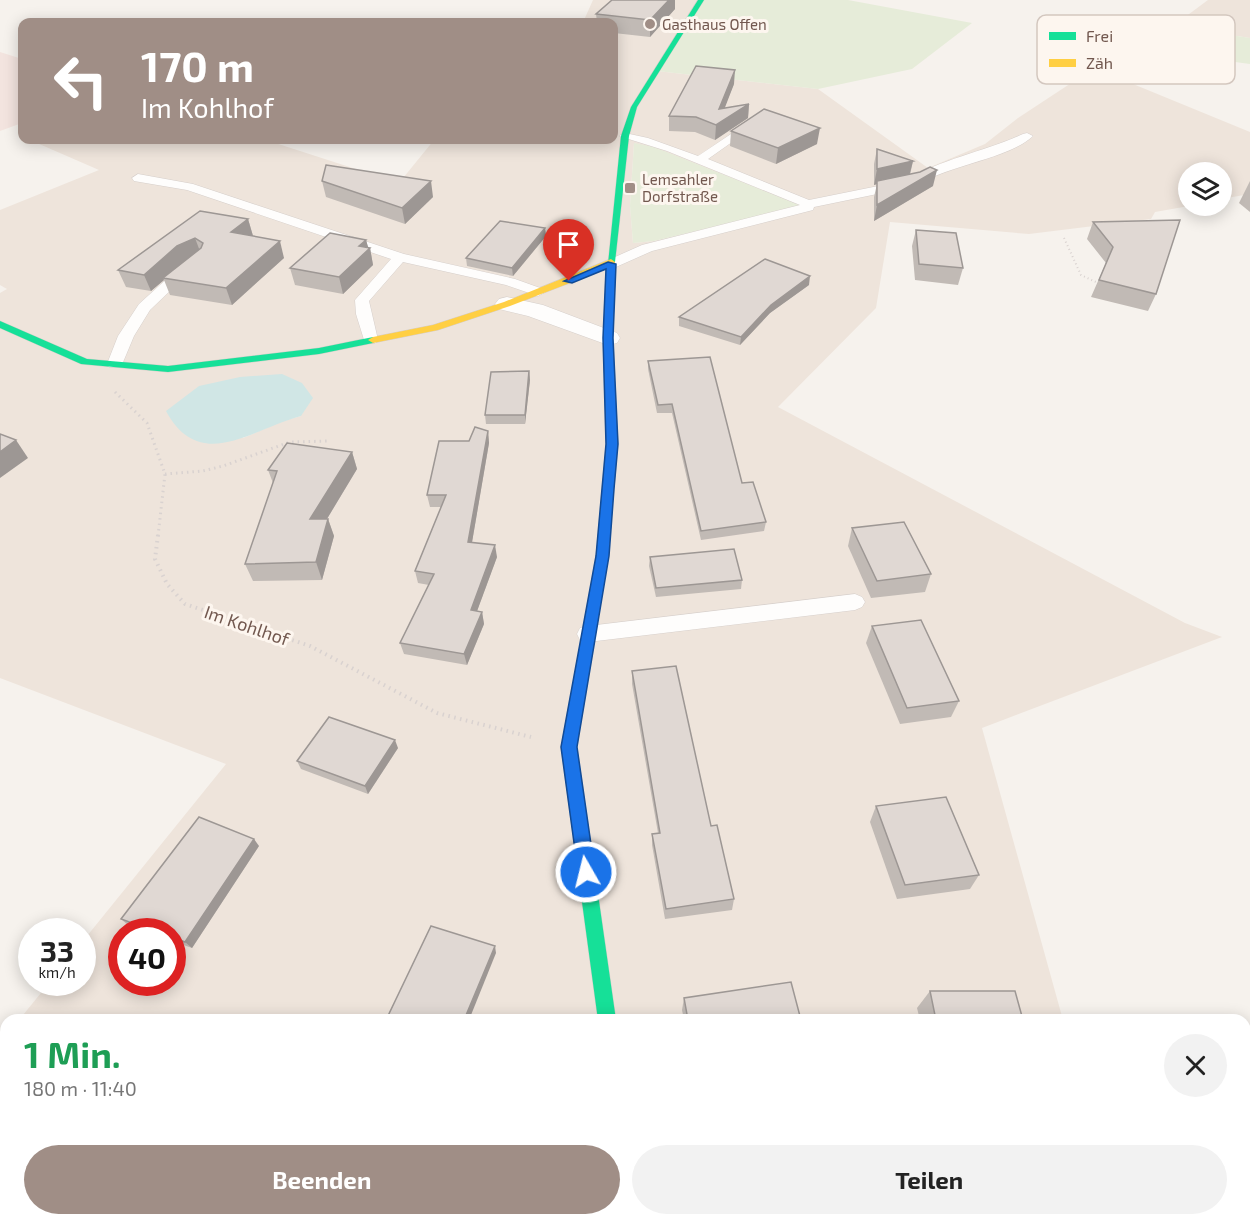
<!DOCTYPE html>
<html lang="de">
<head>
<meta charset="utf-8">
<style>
  :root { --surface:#fff; --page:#f2f2f2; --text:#222; --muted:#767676; --accent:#a08e86 }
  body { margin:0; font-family:"Exo 2",sans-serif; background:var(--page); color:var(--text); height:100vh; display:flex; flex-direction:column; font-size:22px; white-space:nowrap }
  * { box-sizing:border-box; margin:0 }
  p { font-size:20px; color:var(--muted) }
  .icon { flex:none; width:33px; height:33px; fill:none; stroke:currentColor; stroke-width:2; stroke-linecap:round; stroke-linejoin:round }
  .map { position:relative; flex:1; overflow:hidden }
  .panel { position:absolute; left:0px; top:1014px; width:1251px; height:212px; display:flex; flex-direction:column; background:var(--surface); border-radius:18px 18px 0 0; box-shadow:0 3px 15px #0003 }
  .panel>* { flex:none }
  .banner { position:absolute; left:18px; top:18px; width:600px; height:126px; border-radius:12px; box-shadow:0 3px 15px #0003; background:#a08e86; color:#fff; overflow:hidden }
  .tools { position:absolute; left:1178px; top:162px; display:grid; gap:12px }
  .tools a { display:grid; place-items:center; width:54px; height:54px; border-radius:50%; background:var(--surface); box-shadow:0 3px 15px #0003; font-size:30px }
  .speed { position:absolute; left:18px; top:918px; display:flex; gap:12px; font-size:30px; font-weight:700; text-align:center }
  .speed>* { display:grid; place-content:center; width:78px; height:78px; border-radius:50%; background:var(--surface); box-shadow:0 3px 15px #0003; line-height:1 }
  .speed small { font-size:15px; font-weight:400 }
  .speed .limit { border:9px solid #d22; background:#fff; color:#111 }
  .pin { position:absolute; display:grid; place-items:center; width:51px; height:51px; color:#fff; margin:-62px -26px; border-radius:50% 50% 50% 0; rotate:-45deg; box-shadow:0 0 6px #0007 }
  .pin .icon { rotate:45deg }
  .me { position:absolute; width:66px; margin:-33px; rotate:352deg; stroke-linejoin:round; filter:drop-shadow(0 0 4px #0008) }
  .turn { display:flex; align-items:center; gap:21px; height:126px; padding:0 24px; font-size:27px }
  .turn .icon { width:78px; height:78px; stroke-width:2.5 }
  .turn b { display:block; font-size:42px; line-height:51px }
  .round { display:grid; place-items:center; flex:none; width:63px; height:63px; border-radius:32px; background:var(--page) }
  .head { display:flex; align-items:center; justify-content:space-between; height:102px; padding:0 24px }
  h1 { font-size:36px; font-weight:700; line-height:45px; color:#1e9e55 }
  .primary-button { display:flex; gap:12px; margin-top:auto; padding:12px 24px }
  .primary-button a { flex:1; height:69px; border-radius:36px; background:var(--accent); color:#fff; font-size:24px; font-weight:700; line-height:69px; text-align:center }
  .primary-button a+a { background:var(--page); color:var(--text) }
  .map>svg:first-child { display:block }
  .residential { fill:#eee4db; fill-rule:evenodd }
  .commercial { fill:#f3e4df }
  .green { fill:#e6ecd9 }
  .water { fill:#d0e6e5 }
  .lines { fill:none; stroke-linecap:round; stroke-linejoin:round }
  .lane-casing { stroke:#d6cfcb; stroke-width:1 }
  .street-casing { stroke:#d6cfcb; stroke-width:1 }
  .fast-casing { stroke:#d6ceca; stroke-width:1 }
  .slow-casing { stroke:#d6ceca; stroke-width:1 }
  .path-far2 { stroke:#d9d2d0; stroke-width:2; stroke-dasharray:1 3; stroke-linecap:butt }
  .path-far1 { stroke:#d9d2d0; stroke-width:3; stroke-dasharray:1.5 4; stroke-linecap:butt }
  .path { stroke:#d9d2d0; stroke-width:4; stroke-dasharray:1.5 4.5; stroke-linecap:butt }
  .lane { fill:#fefdfc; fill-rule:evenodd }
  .street { fill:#fefdfc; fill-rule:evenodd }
  .fast { fill:#16e098; fill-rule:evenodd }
  .slow { fill:#ffcf43; fill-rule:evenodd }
  .wall { fill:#c1bab5 }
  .shaded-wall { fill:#9d9794 }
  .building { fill:#e0d8d3; stroke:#9d9794; stroke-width:1.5 }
  .route { fill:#1a73e8; stroke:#114b97; stroke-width:1.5 }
  .poi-dot { fill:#a08e86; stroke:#fdf6ef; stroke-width:2 }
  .labels { text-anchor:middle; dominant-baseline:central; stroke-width:6; stroke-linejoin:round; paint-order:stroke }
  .far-poi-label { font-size:15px; fill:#72584f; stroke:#fdf6ef; text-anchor:start }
  .street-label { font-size:18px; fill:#72584f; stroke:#fdf6ef }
  .key { fill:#fdf6ef; stroke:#d3c7bf; stroke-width:1.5 }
  .key-label { font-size:16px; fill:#72584f }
</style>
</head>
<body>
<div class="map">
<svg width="1250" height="1225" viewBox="0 0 1250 1225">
  <rect width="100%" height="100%" fill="#f6f2ed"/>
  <g class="residential">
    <path d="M593,0H701L657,71L818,89L928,168L985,144L1018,118L1094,68L1250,132V194L1221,199V172H1188L1189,206L1155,212L1151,219L1029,234L890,222L876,308L778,407L1185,623L1222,637L982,728L1063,1020H19L49,983L82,982L83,941L226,764L0,678V293L7,289L0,285V210L99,170L30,140H266L399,183L434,140H614V22H563L569,19L584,20ZM634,143L801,206L654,241L633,243L630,206ZM199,386L301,416L280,422L243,438ZM122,932H172V982H122Z"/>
    <polygon points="1208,0 1250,0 1250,38 1173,26"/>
    <polygon points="6,1036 6,1220 1119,1220 1120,1225 0,1225 0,1044"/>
  </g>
  <polygon class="commercial" points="0,52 22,59 22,123 0,131"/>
  <g class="green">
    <polygon points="701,0 848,0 972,23 912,69 818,89 657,71"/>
    <polygon points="1173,26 1250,38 1250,64 1153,51"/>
    <polygon points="634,143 654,147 802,206 654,241 633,243 630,206"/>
  </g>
  <path class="water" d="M282,374L302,383L313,398L301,416C252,429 200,474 166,411L199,386L240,377Z"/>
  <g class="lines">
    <g class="lane-casing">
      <g id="lane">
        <path d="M755,118L759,119V123L708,159L809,200L908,180C940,159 987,151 1023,134L1027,133L1033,136C1009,159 947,165 916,186L814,207L813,210L652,251L616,267H606L604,264L606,261L642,245L800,205L667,151L619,136L625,133L648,138L698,156Z"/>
        <polygon points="138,174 193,184 404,254 515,279 543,289 545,292 538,296 506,285 403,262 369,301 378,340 375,343 365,343 356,314 355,300 391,259 187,190 134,181 132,178"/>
        <polygon points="187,264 194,268 150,310 134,336 121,367 109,367 107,364 118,336 139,304 182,265"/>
        <polygon points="855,594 862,597 865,602 862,607 855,610 588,642 580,640 577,634 580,628 588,626"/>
      </g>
    </g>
    <g class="street-casing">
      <g id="street">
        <polygon points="507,297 543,305 617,333 620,338 617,343 608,345 528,316 499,309 495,304 499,299"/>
        <polygon points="610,1220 662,1220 663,1225 611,1225"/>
      </g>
    </g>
    <g class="fast-casing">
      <g id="fast">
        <polygon points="698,0 704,0 637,107 629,136 615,262 608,264 621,136 631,107"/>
        <polygon points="0,321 87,359 168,366 319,348 373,337 378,340 373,343 319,354 168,372 81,364 0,328"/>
        <polygon points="584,655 589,657 591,661 577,747 616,1020 598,1020 561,747 577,661 579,657"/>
      </g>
    </g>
    <g class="slow-casing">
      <polygon id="slow" points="611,259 615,262 613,338 618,444 608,556 591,661 589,665 579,665 577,661 596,556 606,444 603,338 606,269 510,306 438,330 373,343 368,340 373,337 433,325 504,302"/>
    </g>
    <polyline class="path-far2" points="1064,238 1081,275 1098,283"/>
    <g class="path-far1">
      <polyline points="115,392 147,423 165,474 158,536"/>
      <polyline points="165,474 203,471 223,466 290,442 330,441"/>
    </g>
    <polyline class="path" points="158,535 155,559 167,584 185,604 310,646 437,713 531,737"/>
    <use href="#lane" class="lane"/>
    <use href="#street" class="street"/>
    <use href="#fast" class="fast"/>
    <use href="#slow" class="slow"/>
  </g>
  <g class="wall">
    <polygon points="612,0 675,0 675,9 650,37 614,33 614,22 597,22 596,14"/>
    <polygon points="734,84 724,108 749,104 748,118 715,140 695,132 669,131 669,116"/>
    <polygon points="731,131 817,144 776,164 730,146"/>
    <polygon points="877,149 913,161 910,175 933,186 874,221 874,197 877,184 874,185 874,164"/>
    <polygon points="322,181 433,197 405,224 326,197"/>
    <polygon points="1250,181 1250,212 1239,203"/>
    <polygon points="200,211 248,219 253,236 252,236 284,258 232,305 170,295 164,280 151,291 126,287 118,270"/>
    <polygon points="1093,222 1156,294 1148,311 1091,297 1106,263 1087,239"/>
    <polygon points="545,228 546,236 513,276 467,266 466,258"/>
    <polygon points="916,230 963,268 958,285 915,280 912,246"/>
    <polygon points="366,240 368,248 370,248 373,265 343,294 295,285 290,268"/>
    <polygon points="809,285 770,313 740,345 679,326 679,317"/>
    <polygon points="648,361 742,483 766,522 764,531 701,540 672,413 657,413 648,369"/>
    <polygon points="529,371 530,380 525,424 486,424 485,415"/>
    <polygon points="488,431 489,443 472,542 497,557 477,611 482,612 484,624 467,665 404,654 400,643 429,585 418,583 415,571 441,507 430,507 427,495 469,441"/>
    <polygon points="352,452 357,469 327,519 328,519 334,536 322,580 253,581 245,564 273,483 268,470"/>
    <polygon points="852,528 931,574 925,592 871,598 848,546"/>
    <polygon points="650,557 742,580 741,589 656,597 649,566"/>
    <polygon points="872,626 959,701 951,717 900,724 866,643"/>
    <polygon points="632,671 711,826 734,899 732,910 665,919 652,845 652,834 658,833 632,684"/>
    <polygon points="398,748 368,794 301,769 297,761"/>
    <polygon points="876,806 979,875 970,889 897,899 870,822"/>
    <polygon points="259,846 192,948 172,941 172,932 145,932 129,926 121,919"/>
    <polygon points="930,991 1023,1020 920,1020 917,1008"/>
    <polygon points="684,998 801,1020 684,1020 682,1010"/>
  </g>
  <g class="shaded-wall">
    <polygon points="668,0 675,0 675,9 650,37 650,20"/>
    <polygon points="735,70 734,84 719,123 749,104 748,118 715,140 716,125 719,109"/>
    <polygon points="820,128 817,144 776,164 778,148"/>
    <polygon points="913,161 909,177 877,181 877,184 874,185 877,169"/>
    <polygon points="937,170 933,186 874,221 877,205"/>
    <polygon points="431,181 433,197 405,224 402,208"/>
    <polygon points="248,219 253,236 237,249 231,232"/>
    <polygon points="545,228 546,236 513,276 512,268"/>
    <polygon points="195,238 201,254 163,278 164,280 151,291 144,275 177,246"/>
    <polygon points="366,240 369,250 370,248 373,265 343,294 339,277 359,246"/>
    <polygon points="280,241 284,258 232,305 226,288"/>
    <polygon points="810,276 809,285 770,313 740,345 741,337 771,305"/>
    <polygon points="529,371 530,380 525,424 525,415"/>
    <polygon points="488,431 489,443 470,554 468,542"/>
    <polygon points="16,440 28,458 0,478 0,452"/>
    <polygon points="352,452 357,469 316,537 310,519"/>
    <polygon points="328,519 334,536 322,580 316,562"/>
    <polygon points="495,545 497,557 473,622 471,610"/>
    <polygon points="482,612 484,624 467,665 464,654"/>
    <polygon points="395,740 398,748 368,794 365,786"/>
    <polygon points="254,839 259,846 192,948 185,942"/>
    <polygon points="495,946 496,953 469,1020 464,1020"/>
    <polygon points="432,1220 437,1220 434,1225 429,1225"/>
  </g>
  <g class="building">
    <polygon points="612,0 669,0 650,20 596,14"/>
    <polygon points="696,66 735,70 719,109 749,104 716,125 696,117 669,116"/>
    <polygon points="764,109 820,128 778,148 731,131"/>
    <polygon points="877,149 913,161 877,169"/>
    <polygon points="326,165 431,181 402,208 322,181"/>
    <polygon points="930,167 937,170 877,205 877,181 920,172"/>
    <polygon points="200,211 248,219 231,232 280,241 226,288 163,278 201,248 203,243 195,238 177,246 144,275 118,270"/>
    <polygon points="1180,220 1156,294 1099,280 1113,247 1093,222"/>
    <polygon points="500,221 545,228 512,268 466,258"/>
    <polygon points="916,230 956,233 963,268 919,264"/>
    <polygon points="330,233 366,240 359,246 370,248 339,277 290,268"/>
    <polygon points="765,259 810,276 771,305 741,337 679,317"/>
    <polygon points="710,357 742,483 753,482 766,522 701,531 672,404 658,405 648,361"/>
    <polygon points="529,371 525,415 485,415 491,372"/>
    <polygon points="475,427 488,431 468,542 495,545 471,610 482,612 464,654 400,643 434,574 415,571 446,495 427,495 439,441 469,441"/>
    <polygon points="0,434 16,440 0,452"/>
    <polygon points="287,443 352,452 310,519 328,519 316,562 245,564 277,471 268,470"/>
    <polygon points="904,522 931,574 877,581 852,528"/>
    <polygon points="734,549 742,580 656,588 650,557"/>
    <polygon points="921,620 959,701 907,708 872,626"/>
    <polygon points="676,666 711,826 717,825 734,899 666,909 652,834 660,833 632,671"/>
    <polygon points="329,717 395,740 365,786 297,761"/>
    <polygon points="946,797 979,875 905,885 876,806"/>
    <polygon points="199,817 254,839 185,942 172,937 172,932 157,932 121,919"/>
    <polygon points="431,926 495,946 464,1020 386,1020"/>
    <polygon points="791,982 801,1020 688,1020 684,998"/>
    <polygon points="930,991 1015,991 1023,1020 936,1020"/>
    <polygon points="342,1220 432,1220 429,1225 339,1225"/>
  </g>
  <polygon class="route" points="608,262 616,264 613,338 618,444 614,489 609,556 577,747 595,872 592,878 586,880 580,878 578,872 561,747 596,556 606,444 603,338 606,269 572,283 564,281"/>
  <g class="poi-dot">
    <circle cx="650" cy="24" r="6"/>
    <rect x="624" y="182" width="12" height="12" rx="3"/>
  </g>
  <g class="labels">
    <g class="far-poi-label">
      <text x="662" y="24">Gasthaus Offen</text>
      <text x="642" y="179">Lemsahler<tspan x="642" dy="17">Dorfstraße</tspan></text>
    </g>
    <g class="street-label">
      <text transform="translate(247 625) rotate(19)">Im Kohlhof</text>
    </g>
  </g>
  <rect x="1037" y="15" width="198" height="69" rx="9" class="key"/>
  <rect x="1049" y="32" width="27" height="8" fill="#16e098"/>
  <rect x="1049" y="59" width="27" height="8" fill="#ffcf43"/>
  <g class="key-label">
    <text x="1086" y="42">Frei</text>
    <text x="1086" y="69">Zäh</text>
  </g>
</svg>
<div class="tools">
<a><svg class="icon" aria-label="layers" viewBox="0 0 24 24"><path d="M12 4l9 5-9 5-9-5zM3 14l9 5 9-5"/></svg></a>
</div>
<div class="speed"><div>33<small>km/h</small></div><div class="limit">40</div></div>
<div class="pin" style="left:569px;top:281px;background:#d93025"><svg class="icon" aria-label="arrive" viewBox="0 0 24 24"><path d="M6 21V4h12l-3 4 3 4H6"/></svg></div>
<svg class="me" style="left:586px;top:872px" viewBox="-20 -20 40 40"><circle r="17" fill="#1a73e8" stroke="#fff" stroke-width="3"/><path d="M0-11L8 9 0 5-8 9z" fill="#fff"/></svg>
<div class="banner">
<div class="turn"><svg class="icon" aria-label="left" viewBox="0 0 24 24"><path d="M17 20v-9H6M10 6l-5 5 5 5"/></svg><div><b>170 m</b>Im Kohlhof</div></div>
</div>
<section class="panel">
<div class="head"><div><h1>1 Min.</h1><p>180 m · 11:40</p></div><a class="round"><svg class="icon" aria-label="close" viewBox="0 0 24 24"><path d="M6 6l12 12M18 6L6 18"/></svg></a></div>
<div class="primary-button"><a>Beenden</a><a>Teilen</a></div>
</section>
</div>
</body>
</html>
